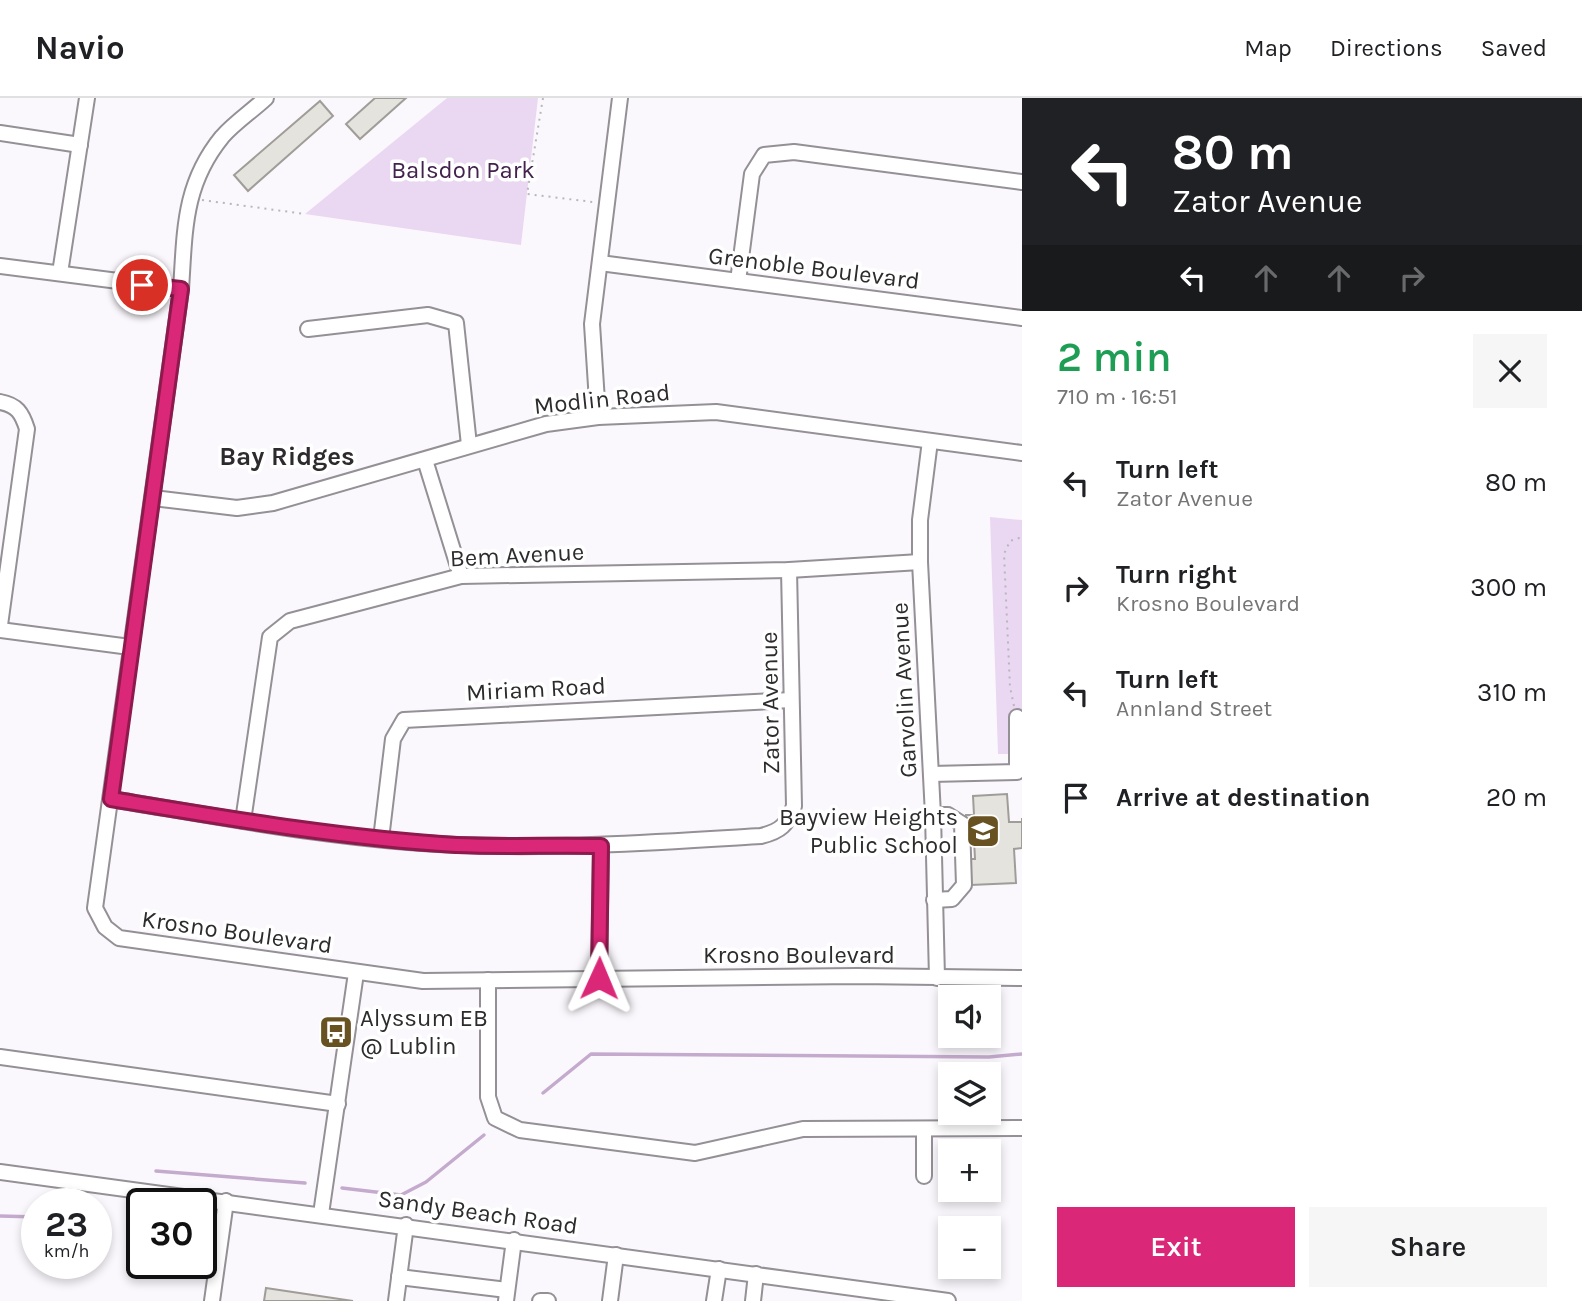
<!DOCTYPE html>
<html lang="en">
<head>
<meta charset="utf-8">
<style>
  :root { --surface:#fff; --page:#f6f6f6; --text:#202124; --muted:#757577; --line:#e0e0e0; --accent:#db2777 }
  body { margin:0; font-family:Karla,sans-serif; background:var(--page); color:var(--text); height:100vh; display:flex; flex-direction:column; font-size:26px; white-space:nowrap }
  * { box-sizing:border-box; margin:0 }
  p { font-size:23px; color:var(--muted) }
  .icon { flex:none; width:38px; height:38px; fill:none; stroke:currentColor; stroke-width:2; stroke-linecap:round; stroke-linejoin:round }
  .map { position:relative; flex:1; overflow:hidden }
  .details { display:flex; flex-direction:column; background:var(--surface); width:560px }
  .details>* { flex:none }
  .banner { background:#202124; color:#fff; overflow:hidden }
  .controls { position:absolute; left:938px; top:887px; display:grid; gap:14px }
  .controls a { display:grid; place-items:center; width:63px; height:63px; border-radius:0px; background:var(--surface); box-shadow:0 4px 10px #0003; font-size:35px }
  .speed { position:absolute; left:21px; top:1090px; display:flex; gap:14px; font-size:35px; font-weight:700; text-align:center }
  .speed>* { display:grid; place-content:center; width:91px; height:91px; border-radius:50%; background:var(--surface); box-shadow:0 4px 10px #0003; line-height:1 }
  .speed small { font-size:18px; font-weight:400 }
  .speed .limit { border:4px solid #111; border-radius:10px; background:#fff; color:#111 }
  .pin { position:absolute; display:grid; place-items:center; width:60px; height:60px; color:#fff; margin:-30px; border:4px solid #fff; border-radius:50%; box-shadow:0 2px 7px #0007 }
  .me { position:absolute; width:77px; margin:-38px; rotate:1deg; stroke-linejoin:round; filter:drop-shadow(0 0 5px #0008) }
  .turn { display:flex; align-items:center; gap:24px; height:147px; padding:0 35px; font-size:32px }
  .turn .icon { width:91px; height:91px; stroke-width:2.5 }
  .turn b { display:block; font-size:49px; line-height:60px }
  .lanes { display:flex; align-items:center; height:66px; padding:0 35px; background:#0003; justify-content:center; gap:35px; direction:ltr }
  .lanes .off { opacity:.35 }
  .round { display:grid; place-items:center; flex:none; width:74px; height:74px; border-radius:0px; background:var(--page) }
  .headline { display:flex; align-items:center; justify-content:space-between; height:119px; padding:0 35px }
  h1 { font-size:42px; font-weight:600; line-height:52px; color:#1e9e55 }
  .action { display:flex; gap:14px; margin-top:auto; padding:14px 35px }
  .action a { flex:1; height:80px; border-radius:0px; background:var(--accent); color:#fff; font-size:28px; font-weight:600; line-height:80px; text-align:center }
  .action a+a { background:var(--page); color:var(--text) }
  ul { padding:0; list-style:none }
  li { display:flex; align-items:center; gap:21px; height:105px; padding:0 35px }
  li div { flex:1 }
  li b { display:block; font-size:26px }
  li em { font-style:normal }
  header { display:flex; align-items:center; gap:42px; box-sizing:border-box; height:98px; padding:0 35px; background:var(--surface); border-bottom:2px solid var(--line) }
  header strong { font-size:33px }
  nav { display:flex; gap:38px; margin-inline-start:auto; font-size:24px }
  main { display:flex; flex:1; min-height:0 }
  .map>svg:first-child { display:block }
  .green { fill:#ead7f2 }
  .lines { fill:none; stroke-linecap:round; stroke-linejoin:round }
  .stream { stroke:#c4abcd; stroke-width:3.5 }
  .building { fill:#e5e3dd; stroke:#a09d98; stroke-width:2 }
  .minor-casing { stroke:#949095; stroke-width:18 }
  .path { stroke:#b9b6ba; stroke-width:2; stroke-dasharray:2 5; stroke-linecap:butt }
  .minor { stroke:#fff; stroke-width:14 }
  .route-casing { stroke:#8e194d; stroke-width:18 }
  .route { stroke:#db2777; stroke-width:12 }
  .labels { text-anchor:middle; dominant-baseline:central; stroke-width:7; stroke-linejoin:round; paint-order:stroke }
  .park-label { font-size:24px; fill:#43224e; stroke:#fff }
  .street-label { font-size:24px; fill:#2d2b2d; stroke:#fff }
  .poi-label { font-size:24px; fill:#2d2b2d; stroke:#fff; text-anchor:end }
  .neighbourhood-label { font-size:26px; font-weight:bold; fill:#2d2b2d; stroke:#fff }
</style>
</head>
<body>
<header>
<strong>Navio</strong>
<nav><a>Map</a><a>Directions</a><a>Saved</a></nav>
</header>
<main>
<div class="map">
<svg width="1022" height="1203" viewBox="0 0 1022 1203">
  <rect width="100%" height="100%" fill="#fbf8fd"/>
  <g class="green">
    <polygon points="447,0 538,0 521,147 305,116"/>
    <polygon points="990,419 1022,422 1022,656 998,656"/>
  </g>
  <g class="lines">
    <g class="stream">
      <polyline points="543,995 591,956 989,959 1022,956"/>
      <polyline points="156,1073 305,1085"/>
      <polyline points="342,1090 401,1097 426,1084 484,1037"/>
      <polyline points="96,1117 102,1116"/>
      <polyline points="0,1118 37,1119"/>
    </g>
  </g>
  <g class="building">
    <polygon points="375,0 406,0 360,41 346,26"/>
    <polygon points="320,3 333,18 248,93 234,77"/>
    <polygon points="1007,696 1009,724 1022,724 1022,720 1022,750 1014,751 1016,785 971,787 969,761 975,761 974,742 967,742 966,717 974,717 973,698"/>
    <polygon points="266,1190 353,1203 264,1203"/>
  </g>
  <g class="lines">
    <g class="minor-casing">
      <g id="minor">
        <path d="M266,0C252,13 234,25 222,39C183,87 185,133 181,191L95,810L105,829L119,840L423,883L857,878L1022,880"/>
        <polyline points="0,35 80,47"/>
        <polyline points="600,165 1022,220"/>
        <polyline points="0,168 181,191"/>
        <polyline points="60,175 87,0"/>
        <polyline points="738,183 752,76 764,57 794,54 1022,84"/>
        <polyline points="308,231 428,217 456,225 469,347"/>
        <path d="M0,304C17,307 22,315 27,331L0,527"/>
        <polyline points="598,319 592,226 620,0"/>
        <polyline points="930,343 920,422 920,464 933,717 937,880"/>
        <polyline points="425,362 461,478"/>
        <polyline points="153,400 237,410 273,405 546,326 598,319 716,314 1022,355"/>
        <polyline points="0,532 130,549"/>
        <polyline points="931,676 1017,674 1017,619"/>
        <path d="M111,701C226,720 343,743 459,747C560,751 661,744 761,738C781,733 787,727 794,708L789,472"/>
        <polyline points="933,717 948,717 962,726 964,787 952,801 934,802"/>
        <polyline points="243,723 270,539 290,523 461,478 789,472 920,464"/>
        <polyline points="381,741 393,641 404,622 791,602"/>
        <polyline points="599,880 601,748"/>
        <polyline points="488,882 488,999 495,1020 520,1032 695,1055 803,1031 1022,1030"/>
        <polyline points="0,959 338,1006"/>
        <polyline points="924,1032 924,1078"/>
        <polyline points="0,1074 948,1203"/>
        <polyline points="321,1116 356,875"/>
        <polyline points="399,1179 507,1192"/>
        <polyline points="212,1203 226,1103"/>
        <polyline points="396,1203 406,1127"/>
        <polyline points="506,1203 514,1142"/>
        <polyline points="540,1203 548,1203"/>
        <polyline points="610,1203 616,1157"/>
        <polyline points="714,1203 719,1171"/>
        <polyline points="753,1203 756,1176"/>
      </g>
    </g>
    <g class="path">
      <polyline points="543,0 527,96 593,104"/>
      <polyline points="202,102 305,116"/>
      <polyline points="1014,608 1010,589 1004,456 1010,443 1022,439"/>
    </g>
    <use href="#minor" class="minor"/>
  </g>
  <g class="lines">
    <g class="route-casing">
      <path id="route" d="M142,187L181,191L111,701C226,720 341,740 456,747C504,749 553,747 601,748L599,880"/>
    </g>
    <use href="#route" class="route"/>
  </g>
  <defs>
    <g id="school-square" transform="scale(1.75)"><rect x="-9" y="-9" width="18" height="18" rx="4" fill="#685221" stroke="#fff"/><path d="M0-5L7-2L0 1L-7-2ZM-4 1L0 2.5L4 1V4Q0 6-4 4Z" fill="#fff"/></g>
    <g id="bus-square" transform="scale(1.75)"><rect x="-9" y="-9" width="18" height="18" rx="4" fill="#685221" stroke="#fff"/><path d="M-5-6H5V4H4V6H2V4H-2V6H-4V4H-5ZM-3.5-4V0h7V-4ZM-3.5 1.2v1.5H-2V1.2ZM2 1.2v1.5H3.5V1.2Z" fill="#fff"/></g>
  </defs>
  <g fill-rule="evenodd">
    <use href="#school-square" x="983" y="733"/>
    <use href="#bus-square" x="336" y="934"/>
  </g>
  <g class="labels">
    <g class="park-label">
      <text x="463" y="72">Balsdon Park</text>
    </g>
    <g class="street-label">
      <text transform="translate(814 170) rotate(7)">Grenoble Boulevard</text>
      <text transform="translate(602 301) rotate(-6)">Modlin Road</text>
      <text transform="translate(517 457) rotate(-3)">Bem Avenue</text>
      <text transform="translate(536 591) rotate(-3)">Miriam Road</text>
      <text transform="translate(904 592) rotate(-93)">Garvolin Avenue</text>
      <text transform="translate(770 605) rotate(-91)">Zator Avenue</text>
      <text transform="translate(237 834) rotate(8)">Krosno Boulevard</text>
      <text x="799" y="857">Krosno Boulevard</text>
      <text transform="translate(478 1114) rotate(8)">Sandy Beach Road</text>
    </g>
    <g class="poi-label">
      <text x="958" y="719">Bayview Heights<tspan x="958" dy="28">Public School</tspan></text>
      <text x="360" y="920" text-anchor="start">Alyssum EB<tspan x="360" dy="28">@ Lublin</tspan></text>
    </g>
    <g class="neighbourhood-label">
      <text x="287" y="358">Bay Ridges</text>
    </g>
  </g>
</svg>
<div class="controls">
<a><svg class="icon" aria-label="sound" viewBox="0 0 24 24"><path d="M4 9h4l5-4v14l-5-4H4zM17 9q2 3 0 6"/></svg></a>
<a><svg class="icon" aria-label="layers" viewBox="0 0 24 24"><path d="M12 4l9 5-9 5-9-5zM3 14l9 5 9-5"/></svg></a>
<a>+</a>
<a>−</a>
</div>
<div class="speed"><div>23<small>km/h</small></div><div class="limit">30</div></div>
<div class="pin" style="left:142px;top:187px;background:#d93025"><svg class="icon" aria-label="arrive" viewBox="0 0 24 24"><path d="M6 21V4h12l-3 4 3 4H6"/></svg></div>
<svg class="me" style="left:599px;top:880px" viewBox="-20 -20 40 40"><path d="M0-17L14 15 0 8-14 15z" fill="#db2777" stroke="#fff" stroke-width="4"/></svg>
</div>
<section class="details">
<div class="banner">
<div class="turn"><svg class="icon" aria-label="left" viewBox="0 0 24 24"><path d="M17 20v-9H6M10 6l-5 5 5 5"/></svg><div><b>80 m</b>Zator Avenue</div></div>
<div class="lanes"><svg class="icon" aria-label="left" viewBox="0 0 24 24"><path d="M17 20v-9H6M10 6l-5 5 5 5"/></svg><svg class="icon off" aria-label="ahead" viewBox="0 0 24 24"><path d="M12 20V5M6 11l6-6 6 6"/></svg><svg class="icon off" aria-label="ahead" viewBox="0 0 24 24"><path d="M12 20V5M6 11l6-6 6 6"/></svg><svg class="icon off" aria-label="right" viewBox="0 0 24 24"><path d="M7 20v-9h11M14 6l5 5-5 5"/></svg></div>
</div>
<div class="headline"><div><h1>2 min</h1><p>710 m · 16:51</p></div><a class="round"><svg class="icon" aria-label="close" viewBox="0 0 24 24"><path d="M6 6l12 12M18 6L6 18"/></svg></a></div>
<ul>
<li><svg class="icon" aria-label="left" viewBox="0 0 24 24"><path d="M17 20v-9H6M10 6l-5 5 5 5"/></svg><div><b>Turn left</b><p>Zator Avenue</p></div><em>80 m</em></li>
<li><svg class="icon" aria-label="right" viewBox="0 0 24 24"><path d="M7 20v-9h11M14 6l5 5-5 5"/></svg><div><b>Turn right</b><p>Krosno Boulevard</p></div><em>300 m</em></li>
<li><svg class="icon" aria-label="left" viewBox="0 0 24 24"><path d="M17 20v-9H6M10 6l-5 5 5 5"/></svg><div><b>Turn left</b><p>Annland Street</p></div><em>310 m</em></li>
<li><svg class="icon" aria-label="arrive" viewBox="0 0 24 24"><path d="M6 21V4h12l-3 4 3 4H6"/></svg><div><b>Arrive at destination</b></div><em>20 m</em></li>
</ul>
<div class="action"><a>Exit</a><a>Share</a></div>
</section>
</main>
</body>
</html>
